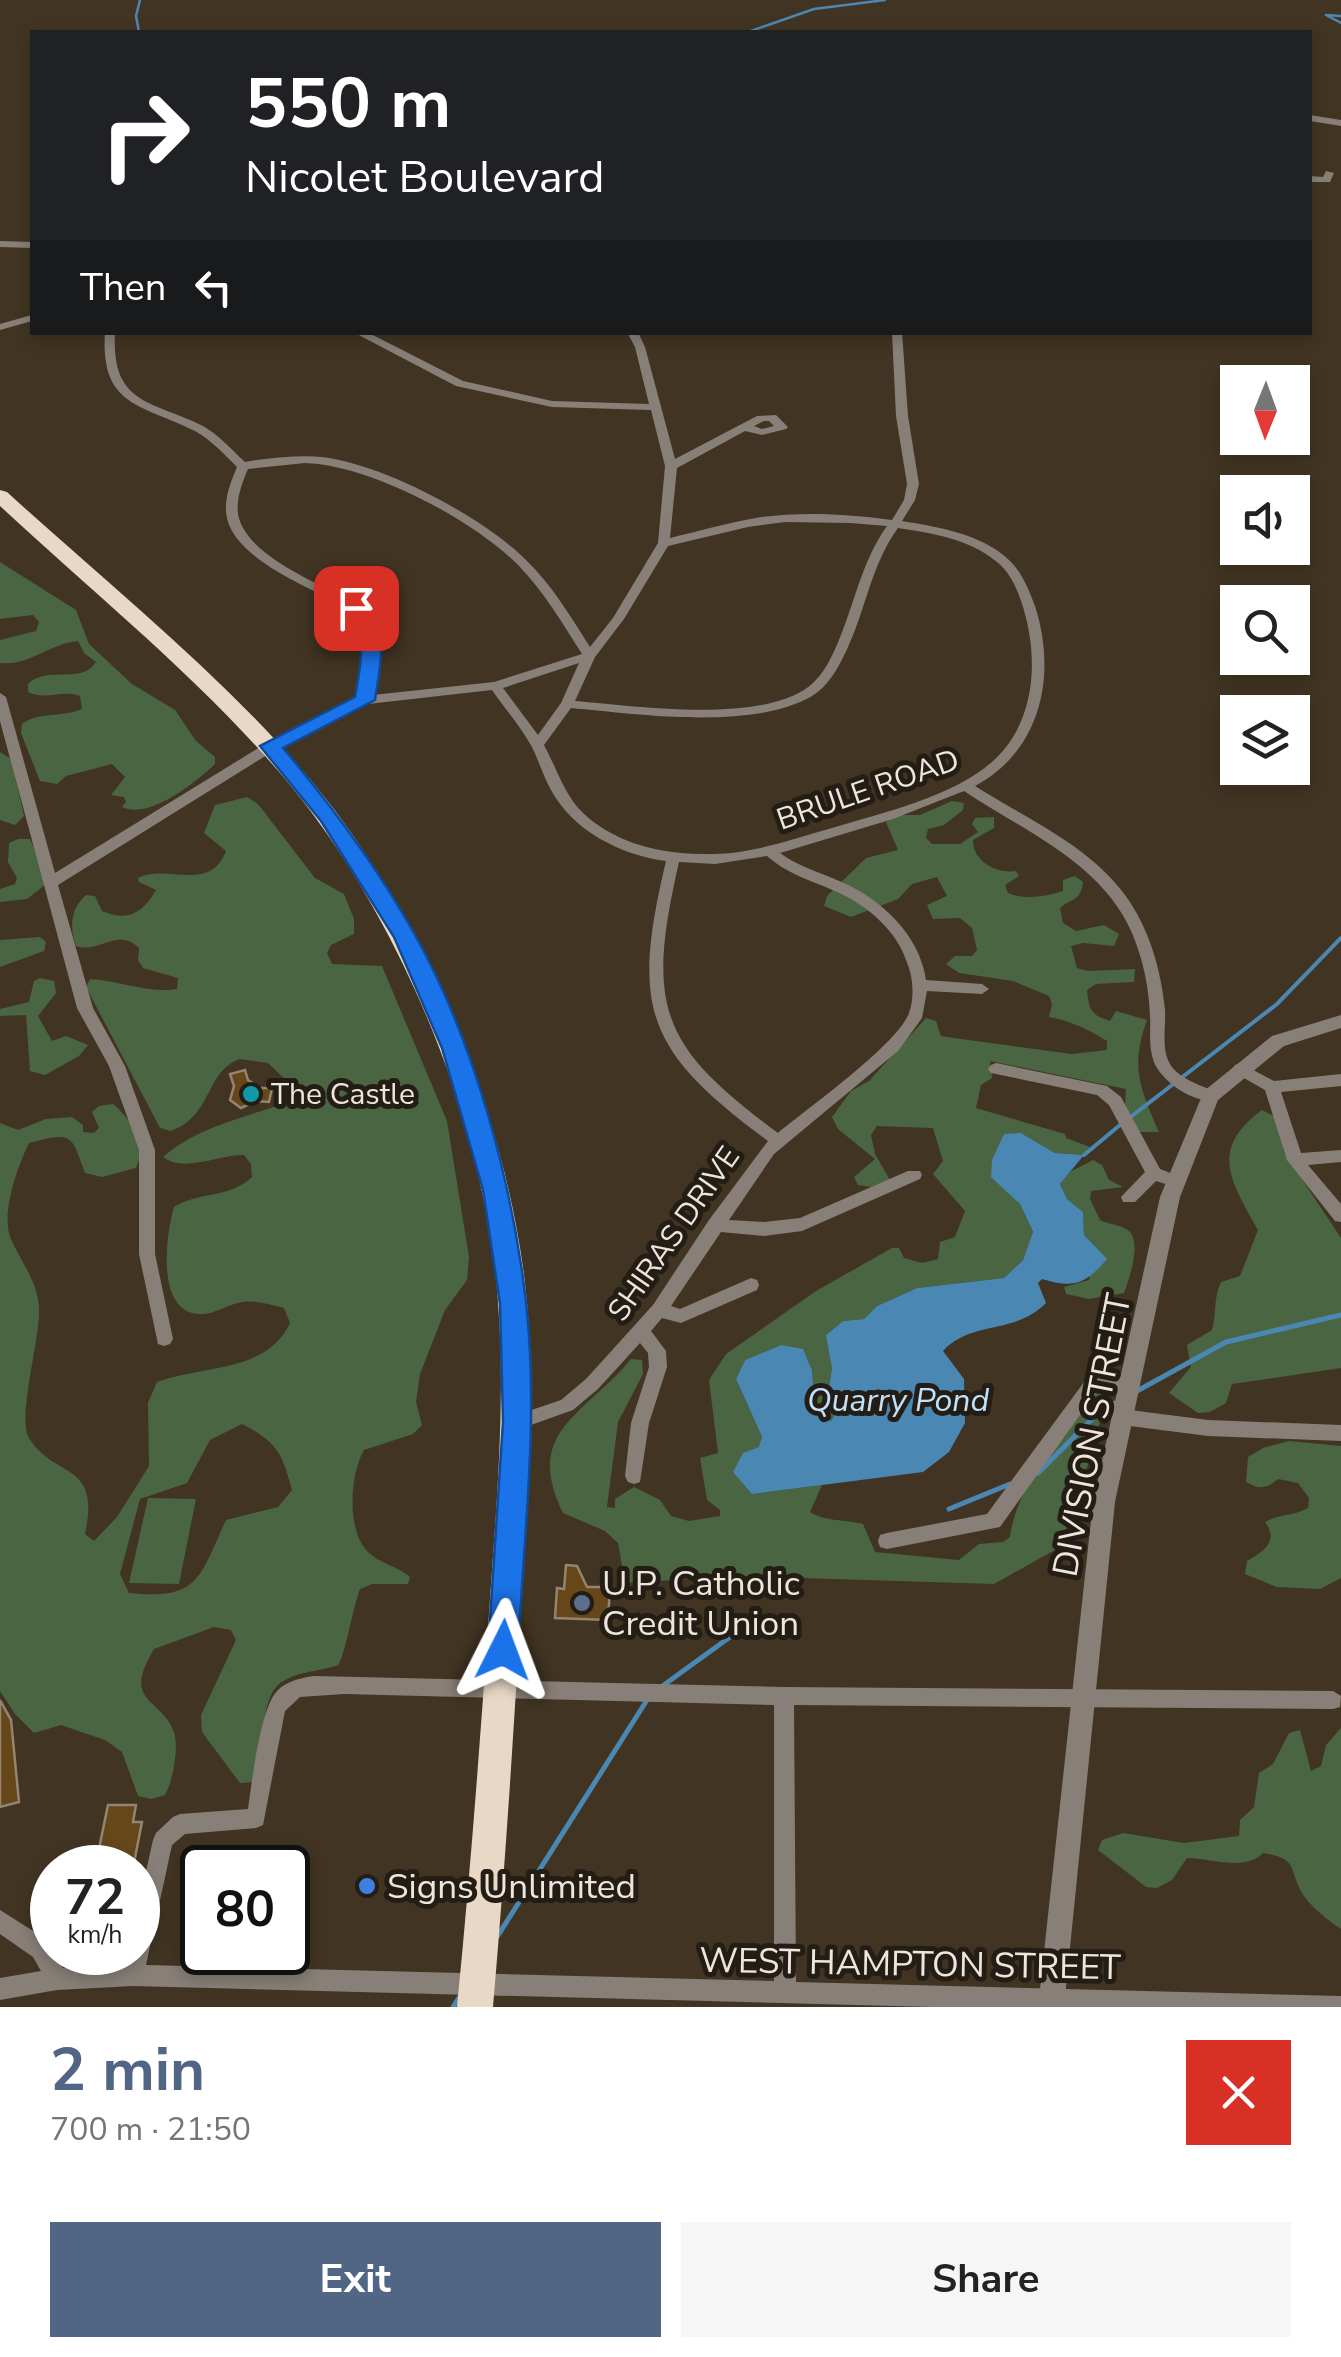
<!DOCTYPE html>
<html lang="en">
<head>
<meta charset="utf-8">
<style>
  :root { --surface:#fff; --page:#f6f6f6; --text:#222; --muted:#767676; --accent:#516684 }
  body { margin:0; font-family:"Nunito Sans",sans-serif; background:var(--page); color:var(--text); height:100vh; display:flex; flex-direction:column; font-size:38px; white-space:nowrap }
  * { box-sizing:border-box; margin:0 }
  p { font-size:32px; color:var(--muted) }
  .icon { flex:none; width:55px; height:55px; fill:none; stroke:currentColor; stroke-width:2; stroke-linecap:round; stroke-linejoin:round }
  .map { position:relative; height:2007px; overflow:hidden }
  .side { display:flex; flex-direction:column; background:var(--surface); flex:1 }
  .side>* { flex:none }
  .guide { position:absolute; left:30px; top:30px; width:1282px; height:305px; border-radius:0px; box-shadow:0 5px 15px #0003; background:#202124; color:#fff; overflow:hidden }
  .needle { width:65px; rotate:181deg }
  .controls { position:absolute; left:1220px; top:365px; display:grid; gap:20px }
  .controls a { display:grid; place-items:center; width:90px; height:90px; border-radius:0px; background:var(--surface); box-shadow:0 5px 15px #0003; font-size:50px }
  .speed { position:absolute; left:30px; top:1845px; display:flex; gap:20px; font-size:50px; font-weight:700; text-align:center }
  .speed>* { display:grid; place-content:center; width:130px; height:130px; border-radius:50%; background:var(--surface); box-shadow:0 5px 15px #0003; line-height:1 }
  .speed small { font-size:25px; font-weight:400 }
  .speed .limit { border:5px solid #111; border-radius:15px; background:#fff; color:#111 }
  .pin { position:absolute; display:grid; place-items:center; width:85px; height:85px; color:#fff; margin:-42px; border-radius:20px; box-shadow:0 5px 15px #0006 }
  .me { position:absolute; width:110px; margin:-55px; rotate:3deg; stroke-linejoin:round; filter:drop-shadow(0 0 8px #0008) }
  .turn { display:flex; align-items:center; gap:35px; height:210px; padding:0 50px; font-size:45px }
  .turn .icon { width:130px; height:130px; stroke-width:2.5 }
  .turn b { display:block; font-size:70px; line-height:85px }
  .then { display:flex; align-items:center; height:95px; padding:0 50px; background:#0003; gap:20px; font-size:38px }
  .round { display:grid; place-items:center; flex:none; width:105px; height:105px; border-radius:0px; background:var(--page) }
  .head { display:flex; align-items:center; justify-content:space-between; height:170px; padding:0 50px }
  h1 { font-size:60px; font-weight:700; line-height:75px; color:var(--accent) }
  .button { display:flex; gap:20px; margin-top:auto; padding:20px 50px }
  .button a { flex:1; height:115px; border-radius:0px; background:var(--accent); color:#fff; font-size:40px; font-weight:700; line-height:115px; text-align:center }
  .button a+a { background:var(--page); color:var(--text) }
  .map>svg:first-child { display:block }
  .green { fill:#4a6542; fill-rule:evenodd }
  .water { fill:#4a87b3 }
  .lines { fill:none; stroke-linecap:round; stroke-linejoin:round }
  .stream-far2 { stroke:#4a87b3; stroke-width:2.5 }
  .stream-far1 { stroke:#4a87b3; stroke-width:4 }
  .stream { stroke:#4a87b3; stroke-width:5 }
  .building { fill:#66471a; stroke:#948470; stroke-width:2.5 }
  .minor { fill:#888078; fill-rule:evenodd }
  .tertiary { fill:#888078; fill-rule:evenodd }
  .trunk { fill:#e9d8c6; fill-rule:evenodd }
  .route { fill:#1a73e8; stroke:#114b97; stroke-width:2.5 }
  .culture-dot { fill:#0f9aa8; stroke:#231d15; stroke-width:4 }
  .service-dot { fill:#5c6f8a; stroke:#231d15; stroke-width:4 }
  .shop-dot { fill:#3f7fe0; stroke:#231d15; stroke-width:4 }
  .labels { text-anchor:middle; dominant-baseline:central; stroke-width:10; stroke-linejoin:round; paint-order:stroke }
  .street-label { font-size:30px; fill:#eee6db; stroke:#231d15 }
  .poi-label { font-size:30px; fill:#eee6db; stroke:#231d15; text-anchor:start }
  .water-label { font-size:32px; font-style:italic; fill:#c0e1fa; stroke:#231d15 }
  .near-street-label { font-size:35px; fill:#eee6db; stroke:#231d15 }
  .near-poi-label { font-size:35px; fill:#eee6db; stroke:#231d15; text-anchor:start }
</style>
</head>
<body>
<div class="map">
<svg width="1341" height="2007" viewBox="0 0 1341 2007">
  <rect width="100%" height="100%" fill="#413422"/>
  <g class="green">
    <path d="M0,562L76,610L89,644L132,684L175,710L196,741L215,757V764C195,783 149,820 122,807L126,802L124,797L111,795L125,777L112,764L66,776L57,784L40,781L21,733L22,724C39,711 62,718 82,709L80,696C62,689 45,701 28,692V684C47,665 82,685 96,662L84,653L78,641C48,644 30,666 0,663V640L36,631L39,622L33,615L0,619Z"/>
    <polygon points="0,752 11,759 24,816 15,825 0,820"/>
    <path d="M247,797L258,804L315,878L344,894L354,919V934L331,945L327,953L332,964L382,966L447,1121L469,1257L467,1280L445,1310L420,1374L416,1402L422,1425L413,1434L364,1450C350,1474 346,1530 368,1552C380,1564 398,1566 410,1577L408,1584H372L360,1589C353,1607 345,1656 338,1665C319,1672 294,1671 278,1685C260,1701 263,1757 255,1782L240,1783L202,1732L201,1715L236,1640L231,1630L214,1627L154,1649C121,1704 161,1697 174,1732C179,1748 173,1781 165,1795L151,1799L138,1796L122,1752L105,1740L61,1725L34,1733L15,1714L0,1691V1123L18,1130L46,1119L72,1117L83,1125V1132L94,1133L99,1128L92,1112L99,1106L113,1104C132,1120 147,1145 136,1168L102,1177L85,1173C71,1135 74,1131 29,1143C18,1165 0,1215 11,1239C21,1262 39,1283 39,1310C40,1339 17,1419 29,1438C55,1480 101,1460 85,1534L94,1541L117,1517L149,1466L148,1403L157,1382C202,1365 267,1373 290,1323L284,1308C268,1304 253,1299 238,1303C225,1306 213,1315 200,1314C155,1313 166,1234 174,1207C199,1191 229,1199 252,1177L251,1164L244,1155C217,1155 184,1173 163,1157C203,1123 248,1118 295,1099L294,1088L268,1063L240,1059C205,1071 213,1116 171,1131L160,1128L86,987L90,979C116,980 141,991 169,990L177,989L178,978L143,968L138,960L139,948C117,927 100,954 76,946C69,927 71,908 86,895L95,896L102,911C128,922 143,913 156,890L139,882L138,878C166,863 210,894 226,851L204,833L215,805ZM242,1424C277,1442 282,1453 292,1490L278,1507L226,1520C199,1578 200,1600 129,1593L120,1574L140,1499L187,1483L210,1440Z"/>
    <path d="M952,801L964,803L963,810L944,825L928,829L926,838L932,844H960L978,832L972,824L975,818L994,817V828L973,840C972,861 997,874 1016,871L1019,876L1005,885L1008,893C1025,900 1045,897 1063,891V880L1075,876L1083,882C1081,901 1072,898 1060,908L1063,923L1076,931L1104,925L1119,934L1114,946L1083,943L1071,946L1077,968L1088,971L1135,969L1134,982L1096,984L1087,990C1089,1010 1091,1015 1110,1021L1116,1011L1147,1020C1130,1067 1140,1088 1159,1132H1137L1125,1104L1126,1089L990,1061L992,1078L981,1085L976,1108L1065,1134L1066,1138L1090,1147L1084,1155L1055,1153L1021,1133L1002,1185L1020,1204L1033,1233L1023,1260L1004,1278L917,1288L877,1306L864,1319L843,1321L827,1334L832,1369L827,1398L835,1414L831,1421L815,1408L812,1371L781,1345L745,1360L736,1379L762,1437L752,1494L822,1485L810,1512C826,1522 845,1519 863,1524L875,1552L959,1560L979,1544L1003,1542L1010,1537C1017,1483 1064,1434 1095,1389L1105,1396L1096,1441L1060,1547L994,1584L740,1576L625,1583L618,1543L605,1531L563,1513C523,1431 584,1416 631,1359L642,1360L643,1374L618,1422L607,1507L615,1508V1499L634,1487L660,1500L671,1516L689,1521L720,1516V1510L707,1500L700,1458L718,1453L709,1380L726,1354L816,1291L892,1248H899L904,1258L922,1263L938,1259L940,1242L955,1237L965,1211L933,1174L943,1161L933,1128L877,1126L871,1135L875,1154L890,1180L871,1187L858,1185L854,1177L875,1159L838,1129L832,1117L851,1091L869,1081L926,1018L936,1021L941,1036L954,1038L1072,1054L1107,1050V1041C1090,1030 1068,1020 1049,1017L1052,1004L1049,996L1013,981L959,973L946,964L955,956H972L977,950L972,928L960,918L933,919L927,905L947,896L937,877L912,884L898,899L851,917L824,906L827,896L866,858L898,850L886,822L895,815H920Z"/>
    <polygon points="18,839 30,839 47,877 46,884 27,899 0,902 0,889 15,884 17,878 8,862 9,843"/>
    <polygon points="40,937 46,942 44,951 0,967 0,940"/>
    <polygon points="40,978 54,981 56,993 38,1016 52,1041 66,1036 88,1045 79,1056 45,1075 30,1071 26,1015 0,1016 0,1009 29,1002 34,981"/>
    <path d="M1262,1110L1278,1118L1284,1152L1341,1238V1368L1232,1384L1226,1403L1210,1412L1198,1413L1169,1393L1191,1367L1187,1345L1212,1330C1217,1312 1213,1299 1221,1282L1240,1276L1258,1230C1230,1180 1209,1149 1262,1110Z"/>
    <path d="M1093,1160L1102,1165L1109,1180L1123,1187L1091,1191L1090,1199L1100,1220C1108,1224 1122,1225 1129,1231C1142,1243 1129,1279 1124,1293L1089,1299L1066,1294L1064,1287L1089,1280L1095,1249L1084,1235L1083,1212L1067,1199L1060,1184L1070,1172Z"/>
    <path d="M1289,1441L1341,1446V1578L1320,1589L1277,1587L1245,1574L1247,1561C1264,1552 1279,1541 1265,1522C1279,1514 1294,1516 1308,1508L1309,1498L1298,1483L1278,1479C1266,1489 1260,1490 1246,1482L1248,1457L1263,1448Z"/>
    <polygon points="148,1498 196,1499 179,1584 129,1583"/>
    <path d="M1341,1728V1929C1329,1921 1312,1908 1304,1896C1287,1870 1301,1859 1263,1853C1245,1872 1211,1858 1187,1858L1172,1880L1157,1888L1146,1887L1098,1850L1102,1840L1123,1833L1184,1843L1239,1836L1240,1820L1254,1807L1259,1773L1273,1764L1289,1733L1300,1730L1311,1771L1321,1766L1326,1745Z"/>
  </g>
  <path class="water" d="M1021,1133L1055,1153L1084,1155L1060,1184L1067,1199L1083,1212L1084,1235L1107,1259C1086,1284 1073,1289 1042,1279L1038,1283L1046,1303C1015,1335 971,1320 943,1351L964,1379L965,1423L949,1452L923,1472L752,1494L733,1472L743,1453L759,1447L762,1437L736,1379L745,1360L781,1345L803,1349L812,1371L815,1408L831,1421L835,1414L827,1398L832,1369L826,1335L843,1321L864,1319L877,1306L917,1288L1004,1278L1023,1260L1033,1232L1020,1204L991,1177L992,1160L1004,1134Z"/>
  <g class="lines">
    <g class="stream-far2">
      <polyline points="1341,16 1326,15 1341,23"/>
      <polyline points="139,32 136,16 140,0"/>
      <polyline points="748,32 814,9 885,0"/>
    </g>
    <g class="stream-far1">
      <polyline points="1128,1119 1277,1004 1341,938"/>
      <polyline points="1084,1155 1120,1125"/>
    </g>
    <g class="stream">
      <polyline points="1137,1391 1226,1342 1341,1315"/>
      <polyline points="1038,1473 1098,1413 1115,1403"/>
      <polyline points="949,1509 1010,1484"/>
      <polyline points="661,1687 730,1637"/>
      <polyline points="497,1937 647,1700"/>
      <polyline points="453,2007 460,1996"/>
    </g>
  </g>
  <g class="building">
    <polygon points="245,1070 248,1080 260,1088 272,1088 269,1102 256,1101 241,1108 230,1100 234,1086 230,1074"/>
    <polygon points="566,1565 577,1566 587,1587 610,1587 608,1620 555,1618 557,1588 564,1589"/>
    <polygon points="0,1700 11,1720 19,1802 0,1807"/>
    <polygon points="108,1805 136,1805 133,1822 142,1822 133,1868 95,1868"/>
  </g>
  <g class="lines">
    <g class="minor">
      <polygon points="1310,115 1341,120 1341,126 1310,121"/>
      <polygon points="1326,171 1334,173 1330,182 1310,182 1310,176 1323,177"/>
      <polygon points="0,241 32,242 32,248 0,247"/>
      <polygon points="32,315 32,321 0,330 0,324"/>
      <path d="M105,332H115C111,405 150,400 203,426C219,435 232,450 245,462C270,458 297,455 322,457C383,464 483,517 526,560C552,585 571,617 590,647L613,618L658,543L665,466L651,410L552,407L456,386L353,332H367L463,381L552,401L649,404L635,347L627,332H638L645,347L675,459L757,416L776,415L788,427L786,429L762,435L745,431L677,468L670,538C699,531 727,523 756,518C800,511 848,514 892,520L904,500L907,484L896,416L892,332H902L908,416L919,484L915,500L902,521C938,527 982,534 1009,560C1022,572 1029,590 1035,606C1057,674 1042,750 975,786C1025,818 1089,845 1125,895C1149,928 1161,969 1165,1010C1166,1027 1161,1048 1170,1064C1179,1079 1200,1085 1216,1092L1218,1096L1216,1100C1194,1104 1162,1082 1154,1062C1148,1047 1151,1031 1150,1016C1149,988 1143,959 1132,933C1102,863 1024,831 964,791L893,819L780,853C799,867 822,873 844,883C883,901 920,936 926,980L982,984L989,989L982,994L927,991L922,1018L898,1051L774,1154L729,1220L764,1222L800,1218L908,1171H920L922,1175L920,1179L802,1231L764,1236L721,1232L671,1306L680,1309L751,1278L757,1280L759,1285L757,1290L681,1323L662,1318L651,1331L666,1351L667,1367L649,1423L640,1482L634,1484L628,1482L625,1476L631,1423L649,1367L648,1353L640,1343L598,1389L573,1410L517,1430L511,1427L508,1422L511,1417L561,1400L586,1379L653,1305L709,1220L768,1141C645,1050 631,1009 666,861C621,855 573,831 551,790C543,776 539,761 532,747C521,727 505,709 492,690L368,704L275,750L58,885L93,1008L125,1066L155,1150V1254L173,1339L170,1344L164,1346L158,1344L139,1254V1150L109,1066L77,1008L0,721V693L6,697L55,873L265,744L359,698C365,671 372,639 355,615C348,605 333,600 322,595C291,579 229,552 226,512C225,496 231,481 237,467C224,454 211,440 195,431C141,404 100,407 105,332ZM764,421H769L774,426L762,429L754,426ZM305,463C370,465 474,520 519,566C544,592 563,624 582,654L494,682L373,695C380,661 381,635 361,605C327,587 245,557 238,514C236,499 242,483 248,469ZM785,522L850,523L887,526C861,562 854,607 836,647C829,663 820,680 804,690C750,723 637,706 575,701L595,657L624,619L668,546L748,527ZM898,528C932,533 970,539 997,562C1011,573 1018,591 1023,607C1039,659 1036,723 992,762C952,797 882,813 832,828C793,839 755,853 714,854C679,855 642,850 611,833C567,809 565,785 544,745L571,708C638,714 752,731 812,696C829,686 840,665 848,647C866,608 872,563 898,528ZM579,663L561,703L538,735L503,688ZM767,856C792,879 828,884 856,902C878,916 898,936 906,960C913,976 915,996 909,1013C898,1044 808,1108 778,1133C659,1045 646,1007 679,862L715,864Z"/>
      <polygon points="996,1063 1107,1086 1121,1097 1160,1169 1181,1177 1183,1181 1181,1185 1175,1187 1156,1181 1135,1202 1123,1202 1121,1197 1145,1172 1109,1105 1097,1095 991,1073 988,1069 991,1065"/>
      <polygon points="1240,1063 1274,1081 1341,1074 1341,1086 1281,1092 1301,1153 1341,1150 1341,1162 1308,1165 1341,1204 1341,1222 1335,1221 1287,1160 1265,1090 1235,1073 1232,1069 1235,1065"/>
      <polygon points="1096,1372 1135,1380 1138,1385 1135,1390 1129,1392 1100,1387 1000,1527 887,1549 880,1547 878,1541 880,1535 887,1533 987,1514 1090,1374"/>
      <polygon points="1122,1409 1208,1420 1341,1425 1341,1441 1208,1436 1122,1425 1116,1422 1113,1417 1116,1412"/>
      <path d="M314,1676L784,1687L1333,1691L1341,1696L1340,1707L1333,1709L794,1705L796,1982L1341,1996V2007H932L133,1986L57,1990L0,2000V1978L41,1971L33,1957L0,1934V1910L49,1941L63,1968L125,1965L127,1952H138V1907L153,1840L156,1833L173,1817L180,1814L248,1809C252,1782 260,1709 277,1691C286,1681 301,1678 314,1676ZM344,1694L774,1705V1981L146,1965L172,1845L185,1834L256,1828L263,1825L285,1711L300,1697Z"/>
    </g>
    <polygon class="tertiary" points="1341,1015 1341,1028 1284,1046 1218,1100 1180,1197 1115,1502 1064,2007 1038,2007 1093,1502 1160,1197 1204,1091 1272,1036"/>
    <path class="trunk" d="M0,490L7,492C113,589 238,687 326,799C430,932 505,1116 525,1283C537,1385 528,1488 522,1590C514,1729 505,1868 493,2007H457C470,1876 480,1744 489,1613C496,1510 506,1406 498,1302C486,1133 412,948 312,813C229,702 102,601 0,506Z"/>
  </g>
  <path class="route" d="M356,602C394,617 379,670 375,700L283,748C332,806 377,867 414,933C474,1040 512,1181 526,1302C539,1416 524,1535 518,1650L513,1660L503,1664L493,1660L488,1650L503,1422L500,1304L483,1190L442,1048L394,937L321,821L260,746L355,697C361,663 368,638 347,608Z"/>
  <circle class="culture-dot" cx="251" cy="1094" r="10"/>
  <circle class="service-dot" cx="582" cy="1603" r="10"/>
  <circle class="shop-dot" cx="367" cy="1886" r="10"/>
  <g class="labels">
    <g class="street-label">
      <text transform="translate(868 790) rotate(-19)">BRULE ROAD</text>
      <text transform="translate(674 1234) rotate(-55)">SHIRAS DRIVE</text>
    </g>
    <g class="poi-label">
      <text x="271" y="1094">The Castle</text>
    </g>
    <g class="water-label">
      <text x="898" y="1400">Quarry Pond</text>
    </g>
    <g class="near-street-label">
      <text transform="translate(1092 1435) rotate(-79)">DIVISION STREET</text>
      <text transform="translate(910 1964) rotate(1)">WEST HAMPTON STREET</text>
    </g>
    <g class="near-poi-label">
      <text x="602" y="1583">U.P. Catholic<tspan x="602" dy="40">Credit Union</tspan></text>
      <text x="387" y="1886">Signs Unlimited</text>
    </g>
  </g>
</svg>
<div class="controls">
<a><svg class="needle" viewBox="-14 -14 28 28"><path d="M0-13l5 13h-10z" fill="#e53935"/><path d="M0 13l5-13h-10z" fill="#767676"/></svg></a>
<a><svg class="icon" aria-label="sound" viewBox="0 0 24 24"><path d="M4 9h4l5-4v14l-5-4H4zM17 9q2 3 0 6"/></svg></a>
<a><svg class="icon" aria-label="search" viewBox="0 0 24 24"><circle cx="10" cy="10" r="6"/><path d="M15 15l6 6"/></svg></a>
<a><svg class="icon" aria-label="layers" viewBox="0 0 24 24"><path d="M12 4l9 5-9 5-9-5zM3 14l9 5 9-5"/></svg></a>
</div>
<div class="speed"><div>72<small>km/h</small></div><div class="limit">80</div></div>
<div class="pin" style="left:356px;top:608px;background:#d93025"><svg class="icon" aria-label="arrive" viewBox="0 0 24 24"><path d="M6 21V4h12l-3 4 3 4H6"/></svg></div>
<svg class="me" style="left:503px;top:1650px" viewBox="-20 -20 40 40"><path d="M0-17L14 15 0 8-14 15z" fill="#1a73e8" stroke="#fff" stroke-width="4"/></svg>
<div class="guide">
<div class="turn"><svg class="icon" aria-label="right" viewBox="0 0 24 24"><path d="M7 20v-9h11M14 6l5 5-5 5"/></svg><div><b>550 m</b>Nicolet Boulevard</div></div>
<div class="then">Then<svg class="icon" aria-label="left" viewBox="0 0 24 24"><path d="M17 20v-9H6M10 6l-5 5 5 5"/></svg></div>
</div>
</div>
<section class="side">
<div class="head"><div><h1>2 min</h1><p>700 m · 21:50</p></div><a class="round" style="background:#d93025;color:#fff"><svg class="icon" aria-label="close" viewBox="0 0 24 24"><path d="M6 6l12 12M18 6L6 18"/></svg></a></div>
<div class="button"><a>Exit</a><a>Share</a></div>
</section>
</body>
</html>
